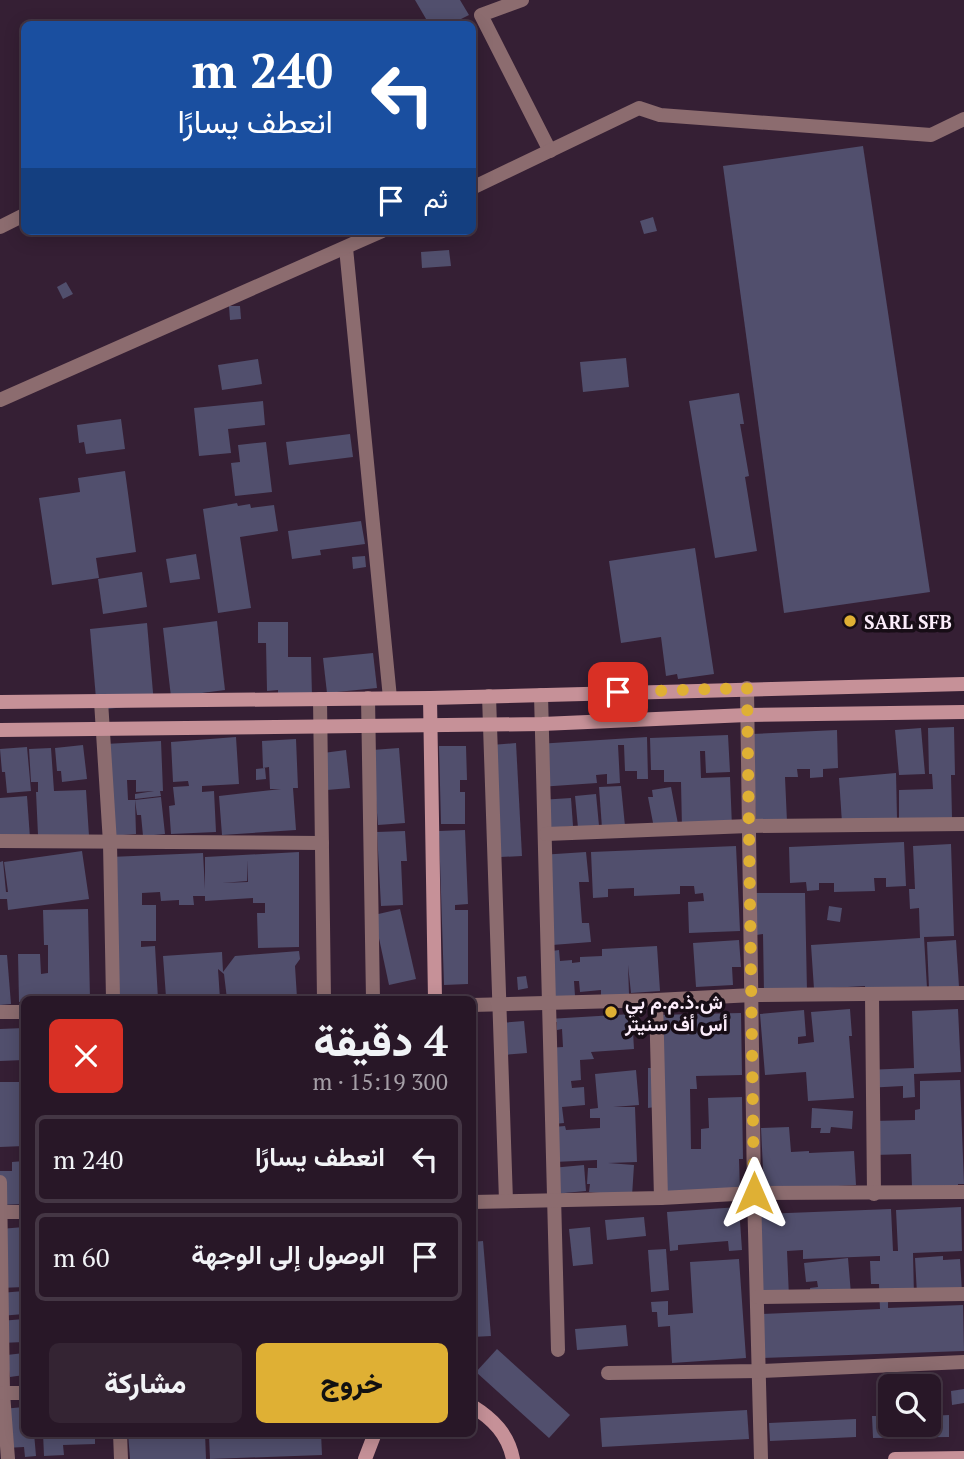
<!DOCTYPE html>
<html lang="ar">
<head>
<meta charset="utf-8">
<style>
  :root { --surface:#281727; --page:#342433; --text:#f1f3f6; --muted:#a59fa7; --line:#443644; --accent:#dfb034 }
  body { margin:0; font-family:"PT Serif",Vazirmatn,serif; background:var(--page); color:var(--text); direction:rtl; height:100vh; display:flex; flex-direction:column; font-size:26px; white-space:nowrap }
  * { box-sizing:border-box; margin:0 }
  p { font-size:23px; color:var(--muted) }
  .icon { flex:none; width:38px; height:38px; fill:none; stroke:currentColor; stroke-width:2; stroke-linecap:round; stroke-linejoin:round }
  .map { position:relative; flex:1; overflow:hidden; direction:ltr }
  .details { position:absolute; left:21px; top:996px; width:455px; height:441px; display:flex; flex-direction:column; background:var(--surface); border-radius:10px; box-shadow:0 4px 18px #0003,0 0 0 2px var(--line); direction:rtl }
  .details>* { flex:none }
  .top-card { position:absolute; left:21px; top:21px; width:455px; height:214px; border-radius:10px; box-shadow:0 4px 18px #0003,0 0 0 2px var(--line); direction:rtl; background:#1a4fa0; color:#fff; overflow:hidden }
  .buttons { position:absolute; left:878px; top:1374px; display:grid; gap:14px }
  .buttons a { display:grid; place-items:center; width:63px; height:63px; border-radius:10px; background:var(--surface); box-shadow:0 4px 18px #0003,0 0 0 2px var(--line); font-size:35px }
  .pin { position:absolute; display:grid; place-items:center; width:60px; height:60px; color:#fff; margin:-30px; border-radius:14px; box-shadow:0 4px 10px #0006 }
  .me { position:absolute; width:77px; margin:-38px; rotate:0deg; stroke-linejoin:round; filter:drop-shadow(0 0 5px #0008) }
  .turn { display:flex; align-items:center; gap:24px; height:147px; padding:0 28px; font-size:32px }
  .turn .icon { width:91px; height:91px; stroke-width:2.5 }
  .turn b { display:block; font-size:49px; line-height:60px }
  .then { display:flex; align-items:center; height:66px; padding:0 28px; background:#0003; gap:14px; font-size:26px }
  .round { display:grid; place-items:center; flex:none; width:74px; height:74px; border-radius:10px; background:var(--page) }
  .headline { display:flex; align-items:center; justify-content:space-between; height:119px; padding:0 28px }
  h1 { font-size:42px; font-weight:800; line-height:52px }
  .primary-button { display:flex; gap:14px; margin-top:auto; padding:14px 28px }
  .primary-button a { flex:1; height:80px; border-radius:10px; background:var(--accent); color:#111; font-size:28px; font-weight:800; line-height:80px; text-align:center }
  .primary-button a+a { background:var(--page); color:var(--text) }
  ul { padding:0; list-style:none }
  li { display:flex; align-items:center; gap:21px; height:88px; margin:0 14px 10px; padding:0 14px; border:4px solid var(--line); border-radius:10px }
  li div { flex:1 }
  li b { display:block; font-size:26px }
  li em { font-style:normal }
  .map>svg:first-child { display:block }
  .building { fill:#514f6d; fill-rule:evenodd }
  .lines { fill:none; stroke-linecap:round; stroke-linejoin:round }
  .street { stroke:#8c6c6f; stroke-width:14 }
  .secondary { stroke:#c69198; stroke-width:14 }
  .route { stroke:#dfb034; stroke-width:12; stroke-dasharray:0 21.6 }
  .poi-dot { fill:#dfb034; stroke:#170d16; stroke-width:2.5 }
  .labels { text-anchor:middle; dominant-baseline:central; stroke-width:7; stroke-linejoin:round; paint-order:stroke }
  .poi-label { font-size:19px; font-weight:bold; fill:#fcedfb; stroke:#170d16; text-anchor:start }
</style>
</head>
<body>
<div class="map">
<svg width="964" height="1459" viewBox="0 0 964 1459">
  <rect width="100%" height="100%" fill="#351f34"/>
  <g class="building">
    <polygon points="415,0 460,0 469,15 451,24 429,24"/>
    <polygon points="863,146 930,592 784,613 723,166"/>
    <polygon points="653,217 657,231 644,234 640,221"/>
    <polygon points="449,250 451,266 422,268 421,252"/>
    <polygon points="66,282 73,294 63,299 57,287"/>
    <polygon points="229,306 240,306 241,319 230,320"/>
    <polygon points="626,358 629,387 583,392 580,362"/>
    <polygon points="258,359 262,384 222,390 218,365"/>
    <polygon points="739,393 744,424 740,424 749,476 745,477 757,551 715,558 689,401"/>
    <polygon points="263,401 265,425 228,429 231,453 199,456 194,408"/>
    <polygon points="121,419 125,449 86,454 84,442 79,443 77,425"/>
    <polygon points="350,434 353,457 289,465 286,442"/>
    <polygon points="266,442 272,492 235,496 231,463 240,462 238,445"/>
    <polygon points="125,471 136,552 96,558 99,578 52,585 39,498 80,492 78,478"/>
    <polygon points="237,503 238,506 250,504 251,508 274,505 278,531 240,537 251,608 218,613 203,509"/>
    <polygon points="361,521 365,544 320,550 321,555 292,559 288,531"/>
    <polygon points="695,548 714,674 678,679 677,674 666,676 661,637 621,643 609,561"/>
    <polygon points="196,554 200,579 170,583 166,559"/>
    <polygon points="365,556 366,567 353,569 352,557"/>
    <polygon points="142,572 147,607 103,614 98,579"/>
    <polygon points="217,621 225,690 171,697 163,628"/>
    <polygon points="258,622 288,622 288,657 311,657 312,696 278,697 278,690 267,691 266,643 258,643"/>
    <polygon points="147,623 154,704 97,710 90,629"/>
    <polygon points="373,653 377,688 327,693 323,658"/>
    <polygon points="954,727 955,775 951,775 952,818 899,819 899,790 933,789 932,774 929,774 928,728"/>
    <polygon points="921,728 925,774 899,775 895,730"/>
    <polygon points="837,730 838,768 823,769 823,777 810,778 810,769 797,769 798,777 785,777 787,822 756,823 752,734"/>
    <polygon points="728,735 730,772 706,773 705,751 700,751 701,778 730,777 732,827 682,829 681,782 664,782 664,770 651,770 650,738"/>
    <polygon points="236,737 239,784 202,786 202,792 214,791 216,832 171,834 169,806 175,805 173,787 189,786 188,781 173,782 171,742"/>
    <polygon points="647,737 648,779 637,779 637,771 625,771 624,745 618,745 620,783 607,784 607,774 596,775 597,783 539,787 537,744"/>
    <polygon points="296,739 298,788 293,788 296,830 222,835 219,796 281,789 270,789 269,767 263,768 262,741"/>
    <polygon points="161,741 163,791 160,791 161,796 135,799 135,794 154,791 136,792 136,780 127,780 128,800 135,800 136,834 110,836 105,744"/>
    <polygon points="516,743 522,856 500,857 491,745"/>
    <polygon points="83,745 87,779 62,782 61,771 57,771 55,748"/>
    <polygon points="439,746 466,746 467,780 460,780 460,792 465,792 465,824 441,824"/>
    <polygon points="27,747 31,791 7,793 5,772 2,772 0,749"/>
    <polygon points="51,748 54,791 86,790 89,836 38,835 36,792 38,792 38,782 31,782 29,749"/>
    <polygon points="399,748 405,823 378,825 372,750"/>
    <polygon points="346,750 350,788 327,790 323,753"/>
    <polygon points="265,768 266,779 256,780 256,769"/>
    <polygon points="896,773 897,819 842,823 839,778"/>
    <polygon points="621,786 625,826 602,828 599,787"/>
    <polygon points="671,787 678,824 654,828 648,797 653,797 652,790"/>
    <polygon points="596,794 599,826 578,828 575,796"/>
    <polygon points="27,796 30,838 0,841 0,798"/>
    <polygon points="161,797 165,834 143,836 141,815 137,815 135,800"/>
    <polygon points="571,798 573,826 543,829 540,800"/>
    <polygon points="465,830 468,904 455,905 455,910 468,910 468,984 444,985 439,831"/>
    <polygon points="405,831 407,861 401,861 403,905 381,906 377,832"/>
    <polygon points="904,842 906,886 886,887 886,878 874,878 875,891 834,892 834,883 819,883 819,890 807,891 806,882 790,883 789,847"/>
    <polygon points="951,844 954,936 924,937 927,988 865,992 865,986 814,989 811,945 920,938 919,908 910,909 909,889 915,889 913,846"/>
    <polygon points="736,846 740,931 689,933 688,902 704,901 703,893 695,894 694,886 680,886 680,894 634,896 634,888 608,889 608,897 593,898 591,852"/>
    <polygon points="82,851 89,899 8,910 7,899 0,899 0,862 3,861 6,892 8,892 4,862"/>
    <path d="M299,852V947L258,948L257,913H265V903H253V898L205,901V896H193L194,905H179V900L161,901L160,892L142,893V905H156V941H141V947L155,946L158,999H114L110,857L203,853L205,889V857ZM247,860L248,882L222,883L247,881Z"/>
    <polygon points="586,852 589,882 579,882 582,923 589,923 591,942 552,945 552,951 559,950 560,961 572,960 572,963 580,962 580,957 602,956 602,949 657,946 660,991 631,993 628,965 629,994 601,996 601,990 580,992 579,981 574,981 575,996 547,999 541,952 547,952 540,855"/>
    <polygon points="755,893 805,893 807,992 764,993 763,934 756,935"/>
    <polygon points="829,906 842,908 840,922 827,920"/>
    <polygon points="88,909 90,999 24,999 24,1002 19,1002 18,954 40,954 41,974 48,973 48,945 44,945 43,910"/>
    <polygon points="400,909 416,979 389,985 374,915"/>
    <polygon points="739,940 741,967 732,967 733,985 696,987 693,943"/>
    <polygon points="956,940 959,987 929,989 927,942"/>
    <polygon points="299,951 300,959 295,966 297,998 227,999 224,974 218,969 220,999 168,999 166,997 163,956 222,952 223,972 235,956"/>
    <polygon points="0,955 7,955 11,1004 0,1005"/>
    <polygon points="526,976 528,988 518,990 517,977"/>
    <polygon points="850,1009 852,1036 849,1036 854,1098 808,1101 806,1072 765,1075 760,1014 804,1010 806,1036 798,1037 798,1044 814,1042 811,1012"/>
    <polygon points="958,1009 961,1072 914,1074 915,1097 903,1098 903,1086 866,1088 866,1070 914,1068 912,1011"/>
    <polygon points="741,1013 742,1075 696,1076 697,1089 690,1089 691,1149 701,1149 701,1129 709,1128 708,1098 742,1097 743,1159 739,1159 740,1192 656,1193 655,1107 648,1108 648,1068 655,1068 654,1015"/>
    <polygon points="632,1014 634,1049 591,1052 594,1059 580,1060 581,1080 571,1081 572,1088 584,1087 585,1105 562,1107 564,1123 554,1124 545,1048 563,1047 562,1029 557,1030 557,1022 549,1022 548,1019"/>
    <polygon points="524,1021 527,1053 503,1055 500,1023"/>
    <polygon points="24,1028 24,1060 0,1061 0,1029"/>
    <polygon points="636,1070 639,1105 613,1107 635,1107 637,1162 608,1163 634,1165 632,1196 589,1192 590,1184 587,1184 588,1168 597,1168 597,1160 554,1162 553,1127 565,1126 566,1130 600,1128 600,1118 590,1118 590,1109 598,1108 595,1074"/>
    <polygon points="960,1080 964,1184 958,1184 958,1187 912,1188 911,1154 874,1155 873,1121 915,1120 915,1110 920,1109 920,1081"/>
    <polygon points="0,1082 24,1082 24,1146 0,1147"/>
    <polygon points="812,1108 853,1111 852,1129 831,1127 830,1133 820,1133 821,1128 811,1128"/>
    <polygon points="789,1127 791,1152 809,1151 809,1153 854,1151 856,1185 764,1190 761,1128"/>
    <polygon points="24,1161 24,1204 0,1205 0,1171 12,1171 12,1162"/>
    <polygon points="584,1165 586,1191 553,1194 551,1168"/>
    <polygon points="739,1207 742,1250 729,1251 728,1241 678,1245 678,1250 670,1251 667,1212"/>
    <polygon points="961,1207 962,1251 913,1253 914,1296 888,1297 888,1308 963,1305 964,1351 762,1358 760,1314 880,1309 879,1284 871,1284 870,1261 880,1261 880,1256 803,1259 803,1250 787,1251 789,1297 763,1298 760,1214 891,1209 893,1251 898,1251 896,1210"/>
    <polygon points="644,1217 646,1236 607,1240 605,1220"/>
    <polygon points="24,1227 24,1287 0,1288 0,1229"/>
    <polygon points="590,1227 593,1264 573,1266 569,1229"/>
    <polygon points="483,1241 491,1336 472,1337 472,1242"/>
    <polygon points="666,1249 669,1290 651,1292 648,1250"/>
    <polygon points="943,1256 943,1260 960,1259 962,1292 917,1294 915,1258"/>
    <polygon points="848,1258 851,1294 812,1302 810,1288 818,1287 817,1281 806,1282 804,1263"/>
    <polygon points="739,1259 746,1358 672,1363 670,1326 658,1327 657,1312 652,1312 651,1302 668,1301 668,1315 693,1313 690,1262"/>
    <polygon points="24,1291 24,1314 0,1316 0,1293"/>
    <polygon points="24,1319 24,1342 1,1343 0,1321"/>
    <polygon points="626,1325 628,1346 577,1350 575,1329"/>
    <polygon points="497,1349 570,1415 549,1438 476,1372"/>
    <polygon points="24,1353 24,1375 10,1377 7,1355"/>
    <polygon points="964,1389 964,1403 952,1405 951,1391"/>
    <polygon points="24,1407 24,1433 34,1433 36,1456 25,1457 24,1447 5,1448 2,1409"/>
    <polygon points="747,1410 749,1439 602,1447 600,1418"/>
    <polygon points="949,1415 949,1437 873,1438 872,1416 891,1416 891,1424 929,1424 929,1416"/>
    <polygon points="856,1419 856,1437 770,1441 769,1423"/>
    <polygon points="43,1433 95,1433 95,1444 63,1445 64,1455 44,1456"/>
    <polygon points="128,1433 205,1433 206,1459 130,1459"/>
    <polygon points="282,1433 321,1433 322,1455 210,1459 209,1436"/>
  </g>
  <g class="lines">
    <g class="street">
      <polyline points="522,0 481,15 550,151"/>
      <polyline points="472,188 639,108 660,115 931,135 964,119"/>
      <polyline points="0,227 24,215"/>
      <polyline points="346,248 390,698"/>
      <polyline points="0,400 382,231"/>
      <polyline points="747,688 754,1193 761,1459"/>
      <polyline points="541,695 558,1350"/>
      <polyline points="489,696 506,1201"/>
      <polyline points="368,698 373,999"/>
      <polyline points="320,699 324,999"/>
      <polyline points="101,701 110,843 113,999"/>
      <polyline points="546,834 749,826 964,824"/>
      <polyline points="0,841 322,843"/>
      <polyline points="872,995 874,1194"/>
      <polyline points="656,1000 661,1198"/>
      <polyline points="472,1005 656,1000 753,995 964,993"/>
      <polyline points="0,1012 24,1012"/>
      <polyline points="0,1182 3,1393 8,1459"/>
      <polyline points="472,1202 661,1198 754,1193 964,1192"/>
      <polyline points="0,1212 24,1212"/>
      <polyline points="757,1297 964,1294"/>
      <polyline points="608,1373 760,1371 964,1362"/>
      <polyline points="3,1393 24,1393"/>
      <polyline points="120,1433 121,1459"/>
    </g>
    <g class="secondary">
      <polyline points="430,698 435,999"/>
      <polyline points="0,702 430,698 964,684"/>
      <polyline points="0,730 542,724 747,715 964,712"/>
      <path d="M472,1406C493,1419 508,1434 513,1459"/>
      <polyline points="365,1459 375,1433"/>
      <polyline points="895,1459 964,1458"/>
    </g>
  </g>
  <g class="lines">
    <polyline class="route" points="618,692 747,688 754,1193"/>
  </g>
  <g class="poi-dot">
    <circle cx="850" cy="621" r="7"/>
    <circle cx="611" cy="1012" r="7"/>
  </g>
  <g class="labels">
    <g class="poi-label">
      <text x="864" y="621">SARL SFB</text>
      <text x="625" y="1001">ش.ذ.م.م بي<tspan x="625" dy="22">أس أف سنيتر</tspan></text>
    </g>
  </g>
</svg>
<div class="buttons">
<a><svg class="icon" aria-label="search" viewBox="0 0 24 24"><circle cx="10" cy="10" r="6"/><path d="M15 15l6 6"/></svg></a>
</div>
<div class="pin" style="left:618px;top:692px;background:#d93025"><svg class="icon" aria-label="arrive" viewBox="0 0 24 24"><path d="M6 21V4h12l-3 4 3 4H6"/></svg></div>
<svg class="me" style="left:754px;top:1193px" viewBox="-20 -20 40 40"><path d="M0-17L14 15 0 8-14 15z" fill="#dfb034" stroke="#fff" stroke-width="4"/></svg>
<div class="top-card">
<div class="turn"><svg class="icon" aria-label="left" viewBox="0 0 24 24"><path d="M17 20v-9H6M10 6l-5 5 5 5"/></svg><div><b>240 m</b>انعطف يسارًا</div></div>
<div class="then">ثم<svg class="icon" aria-label="arrive" viewBox="0 0 24 24"><path d="M6 21V4h12l-3 4 3 4H6"/></svg></div>
</div>
<section class="details">
<div class="headline"><div><h1>4 دقيقة</h1><p>300 m · 15:19</p></div><a class="round" style="background:#d93025;color:#fff"><svg class="icon" aria-label="close" viewBox="0 0 24 24"><path d="M6 6l12 12M18 6L6 18"/></svg></a></div>
<ul>
<li><svg class="icon" aria-label="left" viewBox="0 0 24 24"><path d="M17 20v-9H6M10 6l-5 5 5 5"/></svg><div><b>انعطف يسارًا</b></div><em>240 m</em></li>
<li><svg class="icon" aria-label="arrive" viewBox="0 0 24 24"><path d="M6 21V4h12l-3 4 3 4H6"/></svg><div><b>الوصول إلى الوجهة</b></div><em>60 m</em></li>
</ul>
<div class="primary-button"><a>خروج</a><a>مشاركة</a></div>
</section>
</div>
</body>
</html>
